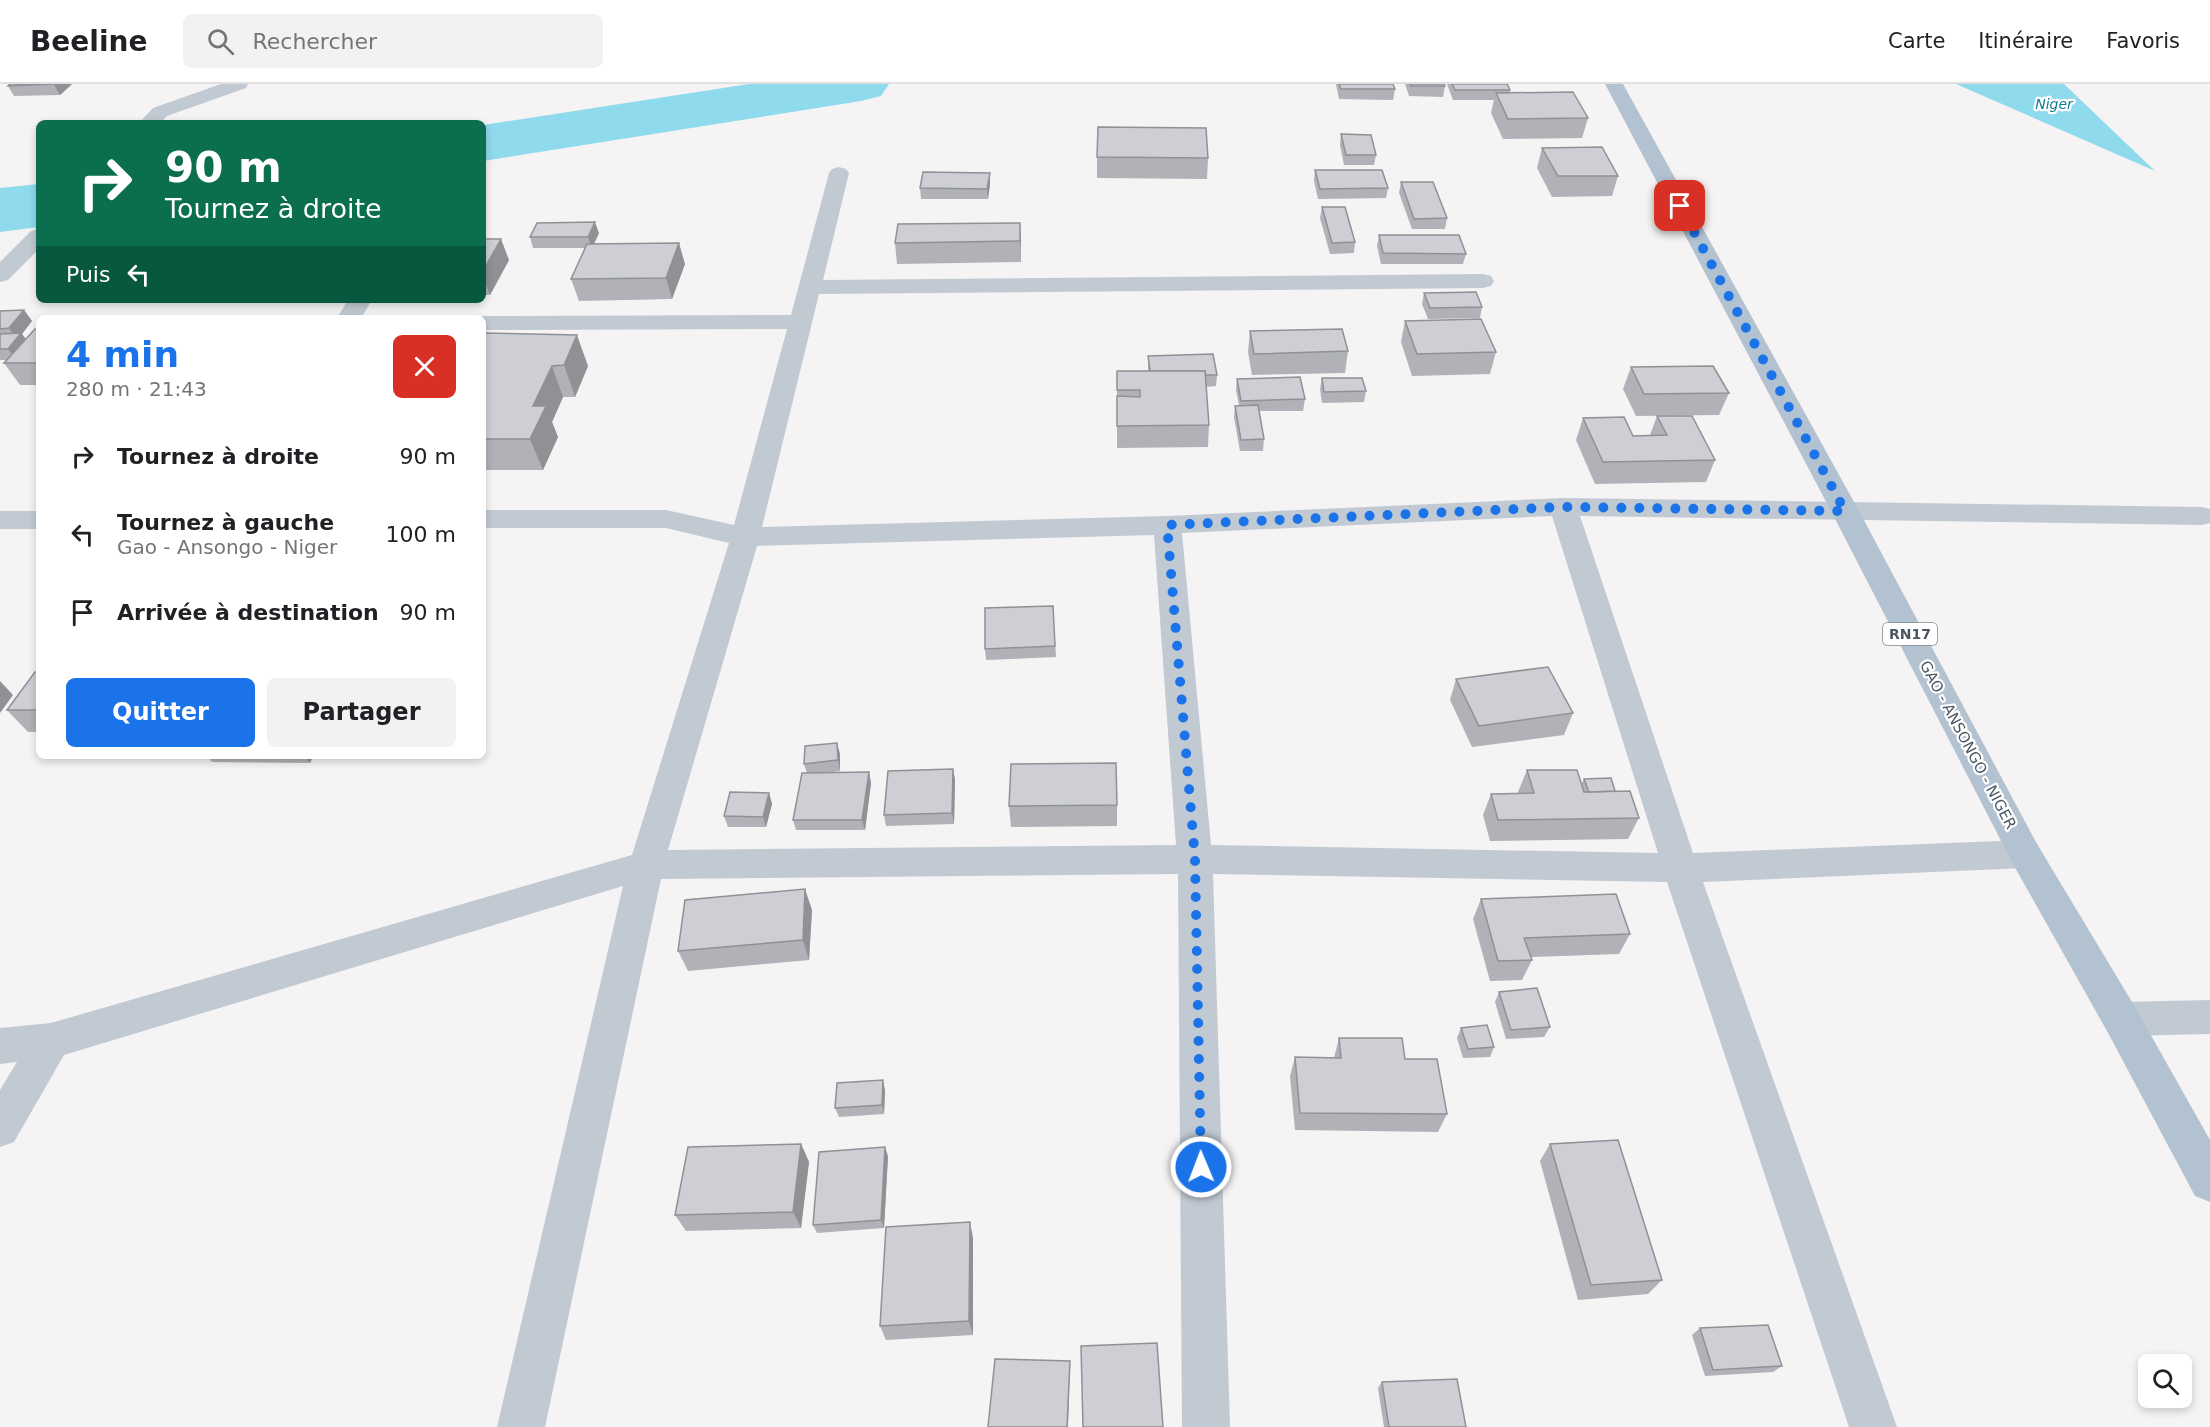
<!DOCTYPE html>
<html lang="fr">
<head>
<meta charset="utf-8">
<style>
  :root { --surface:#fff; --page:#f2f2f2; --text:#202124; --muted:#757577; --line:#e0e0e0; --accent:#1a73e8 }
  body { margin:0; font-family:"DejaVu Sans",sans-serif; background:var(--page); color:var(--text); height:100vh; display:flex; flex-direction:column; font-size:22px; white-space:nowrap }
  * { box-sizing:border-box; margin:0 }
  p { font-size:20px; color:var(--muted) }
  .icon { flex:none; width:33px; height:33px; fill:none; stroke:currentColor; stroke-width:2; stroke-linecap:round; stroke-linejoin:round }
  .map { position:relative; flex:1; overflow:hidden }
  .panel { position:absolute; left:36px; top:231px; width:450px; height:444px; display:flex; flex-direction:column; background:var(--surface); border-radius:9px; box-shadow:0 3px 9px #0003 }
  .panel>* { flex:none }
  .top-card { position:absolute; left:36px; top:36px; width:450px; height:183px; border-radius:9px; box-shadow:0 3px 9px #0003; background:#0b6e4f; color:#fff; overflow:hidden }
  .fabs { position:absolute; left:2138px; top:1270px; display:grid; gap:12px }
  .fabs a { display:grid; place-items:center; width:54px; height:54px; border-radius:9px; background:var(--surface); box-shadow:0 3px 9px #0003; font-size:30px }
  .pin { position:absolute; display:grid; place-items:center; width:51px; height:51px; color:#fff; margin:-26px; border-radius:12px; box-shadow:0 3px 9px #0006 }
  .me { position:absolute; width:66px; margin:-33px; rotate:359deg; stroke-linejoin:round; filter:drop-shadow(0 0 4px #0008) }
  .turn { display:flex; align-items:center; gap:21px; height:126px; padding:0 30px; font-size:27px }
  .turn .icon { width:78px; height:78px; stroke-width:2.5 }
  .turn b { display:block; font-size:42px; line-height:51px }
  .then { display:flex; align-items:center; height:57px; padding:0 30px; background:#0003; gap:12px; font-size:22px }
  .round { display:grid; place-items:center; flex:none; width:63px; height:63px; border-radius:9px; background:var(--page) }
  .head { display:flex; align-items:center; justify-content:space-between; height:102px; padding:0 30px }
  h1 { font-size:36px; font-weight:800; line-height:45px; color:var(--accent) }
  .cta { display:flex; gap:12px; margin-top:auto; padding:12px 30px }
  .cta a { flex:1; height:69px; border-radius:9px; background:var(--accent); color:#fff; font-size:24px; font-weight:800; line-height:69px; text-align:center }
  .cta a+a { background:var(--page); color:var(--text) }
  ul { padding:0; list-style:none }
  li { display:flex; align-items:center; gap:18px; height:78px; padding:0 30px }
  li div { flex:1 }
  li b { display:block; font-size:22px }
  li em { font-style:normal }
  header { display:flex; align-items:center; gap:36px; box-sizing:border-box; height:84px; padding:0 30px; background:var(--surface); border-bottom:2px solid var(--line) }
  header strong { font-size:28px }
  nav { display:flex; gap:33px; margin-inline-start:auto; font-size:21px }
  .search { width:420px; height:54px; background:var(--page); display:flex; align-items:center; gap:15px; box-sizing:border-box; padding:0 21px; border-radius:9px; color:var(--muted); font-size:22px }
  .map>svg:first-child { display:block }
  .water { fill:#90daee }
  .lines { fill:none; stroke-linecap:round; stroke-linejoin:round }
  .river { fill:#90daee; fill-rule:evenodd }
  .minor { fill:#c1cad2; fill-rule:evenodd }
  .major { fill:#b3c2d1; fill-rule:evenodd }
  .wall { fill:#b0b2b7 }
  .shaded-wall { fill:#909195 }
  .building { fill:#cdcfd5; stroke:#909195; stroke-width:1.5 }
  .route { stroke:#1a73e8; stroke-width:10; stroke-dasharray:0 18 }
  .labels { text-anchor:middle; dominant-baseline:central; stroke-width:4.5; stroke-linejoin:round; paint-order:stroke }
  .far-water-label { font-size:14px; font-style:italic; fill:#0c7c9b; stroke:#fff }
  .shield { fill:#fff; stroke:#808990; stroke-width:1.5 }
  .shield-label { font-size:14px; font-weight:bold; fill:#4a5661 }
  .street-label { font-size:15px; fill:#4a5661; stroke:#fff }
</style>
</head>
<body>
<header>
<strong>Beeline</strong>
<div class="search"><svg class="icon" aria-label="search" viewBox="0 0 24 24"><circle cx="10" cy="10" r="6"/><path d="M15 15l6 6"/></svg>Rechercher</div>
<nav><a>Carte</a><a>Itinéraire</a><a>Favoris</a></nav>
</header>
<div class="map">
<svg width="2210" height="1343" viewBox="0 0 2210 1343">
  <rect width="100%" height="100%" fill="#f5f3f3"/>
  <g class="water">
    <polygon points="1956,0 2064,0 2155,87"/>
    <polygon points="39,100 39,143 0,148 0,104"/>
  </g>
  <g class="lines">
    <polygon class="river" points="749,0 889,0 881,12 861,17 483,77 483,41"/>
    <g class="minor">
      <polygon points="221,0 248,0 246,4 167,32 160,39 139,39 153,24"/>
      <path d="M839,83L846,85L849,89L823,196L1483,190L1491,192L1494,197L1491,202L1483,204L819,210L762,443L1167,432L1563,414L2202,423L2210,425V439L2202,441L1580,432L1693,769L2025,756L2037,760L2043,770L2037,780L2025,784L1703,798L1897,1343H1849L1667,798L1213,790L1230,1343H1182L1178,790L661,795L545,1343H497L623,802L64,971L14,1058L0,1063V1006L17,978L0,980V944L51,939L632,771L729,459L666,444H483V426H666L734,441L787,245L483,246V234H475L483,232L791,231L829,89L832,85ZM1552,432L1658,769L1211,761L1182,449ZM1154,451L1176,761L668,766L757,462Z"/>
      <polygon points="39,145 39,165 8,196 0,198 0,178 31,147"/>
      <polygon points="348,216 372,216 361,234 337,234"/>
      <rect x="0" y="427" width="39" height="18"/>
      <polygon points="2210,916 2210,950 2121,952 2107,947 2102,935 2107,923 2121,918"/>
    </g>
    <polygon class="major" points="1605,0 1623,0 1859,427 2037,760 2135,923 2210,1056 2210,1118 2195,1112 2107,947 2013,780 1831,427"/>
  </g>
  <g class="wall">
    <polygon points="72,0 60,11 14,12 8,2"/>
    <polygon points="1336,0 1393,0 1395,5 1393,16 1339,15"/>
    <polygon points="1405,0 1444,0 1445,2 1443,13 1409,12"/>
    <polygon points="1447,0 1507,0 1510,6 1510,9 1588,34 1582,54 1503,55 1491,29 1494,16 1453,16"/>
    <polygon points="1341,50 1376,71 1374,81 1344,81 1340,61"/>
    <polygon points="1542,64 1618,92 1612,112 1552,113 1537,84"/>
    <polygon points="1097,73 1208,74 1207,95 1097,94"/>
    <polygon points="1315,86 1388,104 1386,114 1318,115 1314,97"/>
    <polygon points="1401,98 1447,134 1445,145 1412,145 1399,109"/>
    <polygon points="990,100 988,115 921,115 920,104"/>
    <polygon points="1322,123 1355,158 1354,169 1330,170 1320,134"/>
    <polygon points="1020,139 1021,178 897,180 895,159"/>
    <polygon points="599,149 594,160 685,180 672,215 579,217 571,195 586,164 533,164 530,153"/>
    <polygon points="1379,151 1466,170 1463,180 1381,180 1377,162"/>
    <polygon points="483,155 509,176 490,211 483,211"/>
    <polygon points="1424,209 1482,223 1480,234 1428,235 1422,220"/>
    <polygon points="24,226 32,237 22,250 26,255 39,245 39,301 20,301 4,279 7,276 0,276 0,227"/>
    <polygon points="1405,237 1496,268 1490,290 1412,292 1401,258"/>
    <polygon points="1250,247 1348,267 1345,289 1252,291 1248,268"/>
    <polygon points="483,249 588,282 575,313 563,313 552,338 558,353 543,386 483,386"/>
    <polygon points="1148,272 1217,291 1216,302 1206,303 1209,341 1208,363 1117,364 1117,287 1148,287"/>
    <polygon points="1631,283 1729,309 1719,331 1636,332 1623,305"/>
    <polygon points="1322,294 1366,307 1364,318 1322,319 1320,305"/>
    <polygon points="1237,295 1305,315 1303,327 1259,327 1264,355 1263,367 1240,367 1234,333 1235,322 1239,321 1236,306"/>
    <polygon points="1657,332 1715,376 1706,398 1595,400 1576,356 1583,334 1633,352 1650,351"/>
    <polygon points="1053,522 1056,573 986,576 985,565"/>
    <polygon points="39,588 39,648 28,648 7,626"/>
    <polygon points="1456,595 1573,629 1564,651 1472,663 1450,616"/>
    <polygon points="840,670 840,687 824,689 869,688 871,699 865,746 796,746 793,736 807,689 804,680"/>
    <polygon points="207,672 313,672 310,679 212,678"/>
    <polygon points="953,685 955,696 954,740 886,742 884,731"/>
    <polygon points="1527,686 1581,701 1584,695 1615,707 1639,734 1628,755 1490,757 1483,731 1491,710 1519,710 1518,708"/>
    <polygon points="769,709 772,720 766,743 728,743 724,732"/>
    <polygon points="1117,721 1117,742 1011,743 1009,722"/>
    <polygon points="1481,815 1630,850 1619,870 1531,873 1532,876 1522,896 1490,897 1473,835"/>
    <polygon points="812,826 809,876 688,887 678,867"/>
    <polygon points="1499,908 1550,943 1544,953 1506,955 1495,918"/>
    <polygon points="1461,944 1494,963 1490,973 1463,974 1457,954"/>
    <polygon points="1339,954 1405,975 1447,1030 1438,1048 1295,1046 1290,992 1295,973 1334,974"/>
    <polygon points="885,1006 884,1030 839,1033 835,1024"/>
    <polygon points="801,1060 809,1078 801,1144 686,1147 675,1131"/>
    <polygon points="1550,1060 1662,1196 1648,1210 1578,1216 1540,1077"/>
    <polygon points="888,1072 884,1144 817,1149 813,1141"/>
    <polygon points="973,1154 973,1251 886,1256 880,1242"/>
    <polygon points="1700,1244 1782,1282 1773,1288 1705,1292 1692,1251"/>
    <polygon points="1382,1298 1466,1343 1384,1343 1378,1304"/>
  </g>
  <g class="shaded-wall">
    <polygon points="55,0 72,0 60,11 54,1"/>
    <polygon points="990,89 990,100 988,115 987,105"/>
    <polygon points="595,138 599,149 592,164 588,153"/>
    <polygon points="1020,139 1021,160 1021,178 1020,157"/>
    <polygon points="501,155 509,176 490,211 483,193 483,187"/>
    <polygon points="679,159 685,180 672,215 666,194"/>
    <polygon points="24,226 32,237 22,250 29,260 16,276 8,265 16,255 9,244"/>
    <polygon points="577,251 588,282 575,313 564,281"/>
    <polygon points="552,282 563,313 552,338 558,353 543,386 530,355 533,322"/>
    <polygon points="0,597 13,611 0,629"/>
    <polygon points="837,659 840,670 840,687 838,676"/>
    <polygon points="305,672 313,672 310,679"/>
    <polygon points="953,685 955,696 954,740 952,729"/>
    <polygon points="869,688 871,699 865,746 862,736"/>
    <polygon points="769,709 772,720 766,743 763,733"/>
    <polygon points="805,805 812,826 809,876 803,856"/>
    <polygon points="883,996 885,1006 884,1030 882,1021"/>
    <polygon points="801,1060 809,1078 801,1144 793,1128"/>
    <polygon points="885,1063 888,1072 884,1144 881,1136"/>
    <polygon points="970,1138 973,1154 973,1251 969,1237"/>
    <polygon points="1070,1277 1068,1343 1067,1343"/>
  </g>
  <g class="building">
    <polygon points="10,0 55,0 8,2"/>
    <polygon points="1339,0 1393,0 1395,5 1341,5"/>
    <polygon points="1410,0 1444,0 1445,2 1411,2"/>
    <polygon points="1452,0 1507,0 1510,6 1455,6"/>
    <polygon points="1573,8 1588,34 1508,35 1496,9"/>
    <polygon points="1098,43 1206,44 1208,74 1097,73"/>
    <polygon points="1341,50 1371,51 1376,71 1346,71"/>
    <polygon points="1602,63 1618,92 1558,92 1542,64"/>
    <polygon points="1315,86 1382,86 1388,104 1320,105"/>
    <polygon points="923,88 990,89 987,105 920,104"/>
    <polygon points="1401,98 1433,98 1447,134 1414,135"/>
    <polygon points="1322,123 1345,123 1355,158 1332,159"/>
    <polygon points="595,138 588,153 530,153 537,139"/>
    <polygon points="1020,139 1020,157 895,159 898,140"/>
    <polygon points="1379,151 1459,151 1466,170 1383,169"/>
    <polygon points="483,155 501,155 483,187"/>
    <polygon points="679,159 666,194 571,195 587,160"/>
    <polygon points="1476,208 1482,223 1430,224 1424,209"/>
    <polygon points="24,226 9,244 0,245 0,227"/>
    <polygon points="1481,235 1496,268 1417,270 1405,237"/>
    <polygon points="35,245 39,245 39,279 4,279"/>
    <polygon points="1342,245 1348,267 1254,270 1250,247"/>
    <polygon points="21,249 8,265 0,265 0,250"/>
    <polygon points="483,249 577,251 564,281 552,282 533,322 546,322 530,355 483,355"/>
    <polygon points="1213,270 1217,291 1205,291 1205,287 1150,287 1148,272"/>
    <polygon points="1713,282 1729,309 1644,310 1631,283"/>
    <polygon points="1117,287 1205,287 1209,341 1117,342 1117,312 1140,313 1140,306 1117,306"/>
    <polygon points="1300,293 1305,315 1241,317 1237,295"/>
    <polygon points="1322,294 1362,294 1366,307 1324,308"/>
    <polygon points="1258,321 1264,355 1241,356 1235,322"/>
    <polygon points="1657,332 1692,332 1715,376 1603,378 1583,334 1624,333 1633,352 1667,351"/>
    <polygon points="1053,522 1055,562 985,565 985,524"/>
    <polygon points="1548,583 1573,629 1479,642 1456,595"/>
    <polygon points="35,588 39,588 39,626 7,626"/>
    <polygon points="837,659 838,676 804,680 805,662"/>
    <polygon points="1116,679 1117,721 1009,722 1011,680"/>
    <polygon points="953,685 952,729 884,731 888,687"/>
    <polygon points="1527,686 1577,686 1584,708 1630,707 1639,734 1498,736 1491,710 1534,709"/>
    <polygon points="869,688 862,736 793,736 802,689"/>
    <polygon points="1611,694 1615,707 1589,708 1584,695"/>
    <polygon points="730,708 769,709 763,733 724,732"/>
    <polygon points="805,805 803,856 678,867 685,816"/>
    <polygon points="1616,810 1630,850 1524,854 1532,876 1498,877 1481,815"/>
    <polygon points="1537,904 1550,943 1511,946 1499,908"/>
    <polygon points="1487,941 1494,963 1468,965 1461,944"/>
    <polygon points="1339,954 1402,954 1405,975 1437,975 1447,1030 1300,1029 1295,973 1341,974"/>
    <polygon points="883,996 882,1021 835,1024 837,999"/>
    <polygon points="1618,1056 1662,1196 1591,1201 1550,1060"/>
    <polygon points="801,1060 793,1128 675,1131 688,1063"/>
    <polygon points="885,1063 881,1136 813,1141 819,1068"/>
    <polygon points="970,1138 969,1237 880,1242 886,1143"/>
    <polygon points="1768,1241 1782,1282 1713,1286 1700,1244"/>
    <polygon points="1157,1259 1163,1343 1083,1343 1081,1262"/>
    <polygon points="995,1275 1070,1277 1067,1343 988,1343"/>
    <polygon points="1457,1295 1466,1343 1389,1343 1382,1298"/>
  </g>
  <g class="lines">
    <polyline class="route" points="1201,1083 1195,775 1167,441 1563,423 1845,427 1680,122"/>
  </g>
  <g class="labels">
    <g class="far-water-label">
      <text x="2054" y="20">Niger</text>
    </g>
    <rect class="shield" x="1883" y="539" width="54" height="22" rx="4.5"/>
    <g class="shield-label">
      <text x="1910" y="550">RN17</text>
    </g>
    <g class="street-label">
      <text transform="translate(1968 661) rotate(62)">GAO - ANSONGO - NIGER</text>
    </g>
  </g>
</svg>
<div class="fabs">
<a><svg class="icon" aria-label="search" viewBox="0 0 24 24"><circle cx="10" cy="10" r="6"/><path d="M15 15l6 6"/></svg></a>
</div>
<div class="pin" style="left:1680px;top:122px;background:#d93025"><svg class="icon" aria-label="arrive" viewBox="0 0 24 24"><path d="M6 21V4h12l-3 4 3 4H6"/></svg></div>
<svg class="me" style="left:1201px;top:1083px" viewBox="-20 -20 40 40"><circle r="17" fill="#1a73e8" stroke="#fff" stroke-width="3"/><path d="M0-11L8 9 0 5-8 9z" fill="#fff"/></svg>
<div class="top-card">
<div class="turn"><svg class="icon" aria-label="right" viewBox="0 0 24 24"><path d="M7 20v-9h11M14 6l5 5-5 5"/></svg><div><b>90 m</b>Tournez à droite</div></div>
<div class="then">Puis<svg class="icon" aria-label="left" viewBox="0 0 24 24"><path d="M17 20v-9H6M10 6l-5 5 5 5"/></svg></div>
</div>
<section class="panel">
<div class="head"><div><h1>4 min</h1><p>280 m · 21:43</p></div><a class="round" style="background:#d93025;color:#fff"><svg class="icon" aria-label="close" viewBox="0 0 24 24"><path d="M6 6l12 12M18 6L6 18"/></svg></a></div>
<ul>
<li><svg class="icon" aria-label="right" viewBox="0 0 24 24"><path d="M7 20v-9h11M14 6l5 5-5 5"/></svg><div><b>Tournez à droite</b></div><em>90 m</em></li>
<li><svg class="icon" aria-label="left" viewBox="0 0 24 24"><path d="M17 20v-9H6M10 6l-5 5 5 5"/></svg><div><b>Tournez à gauche</b><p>Gao - Ansongo - Niger</p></div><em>100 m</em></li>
<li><svg class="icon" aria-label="arrive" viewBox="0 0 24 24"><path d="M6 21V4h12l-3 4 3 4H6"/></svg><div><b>Arrivée à destination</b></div><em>90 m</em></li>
</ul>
<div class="cta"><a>Quitter</a><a>Partager</a></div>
</section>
</div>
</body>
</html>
